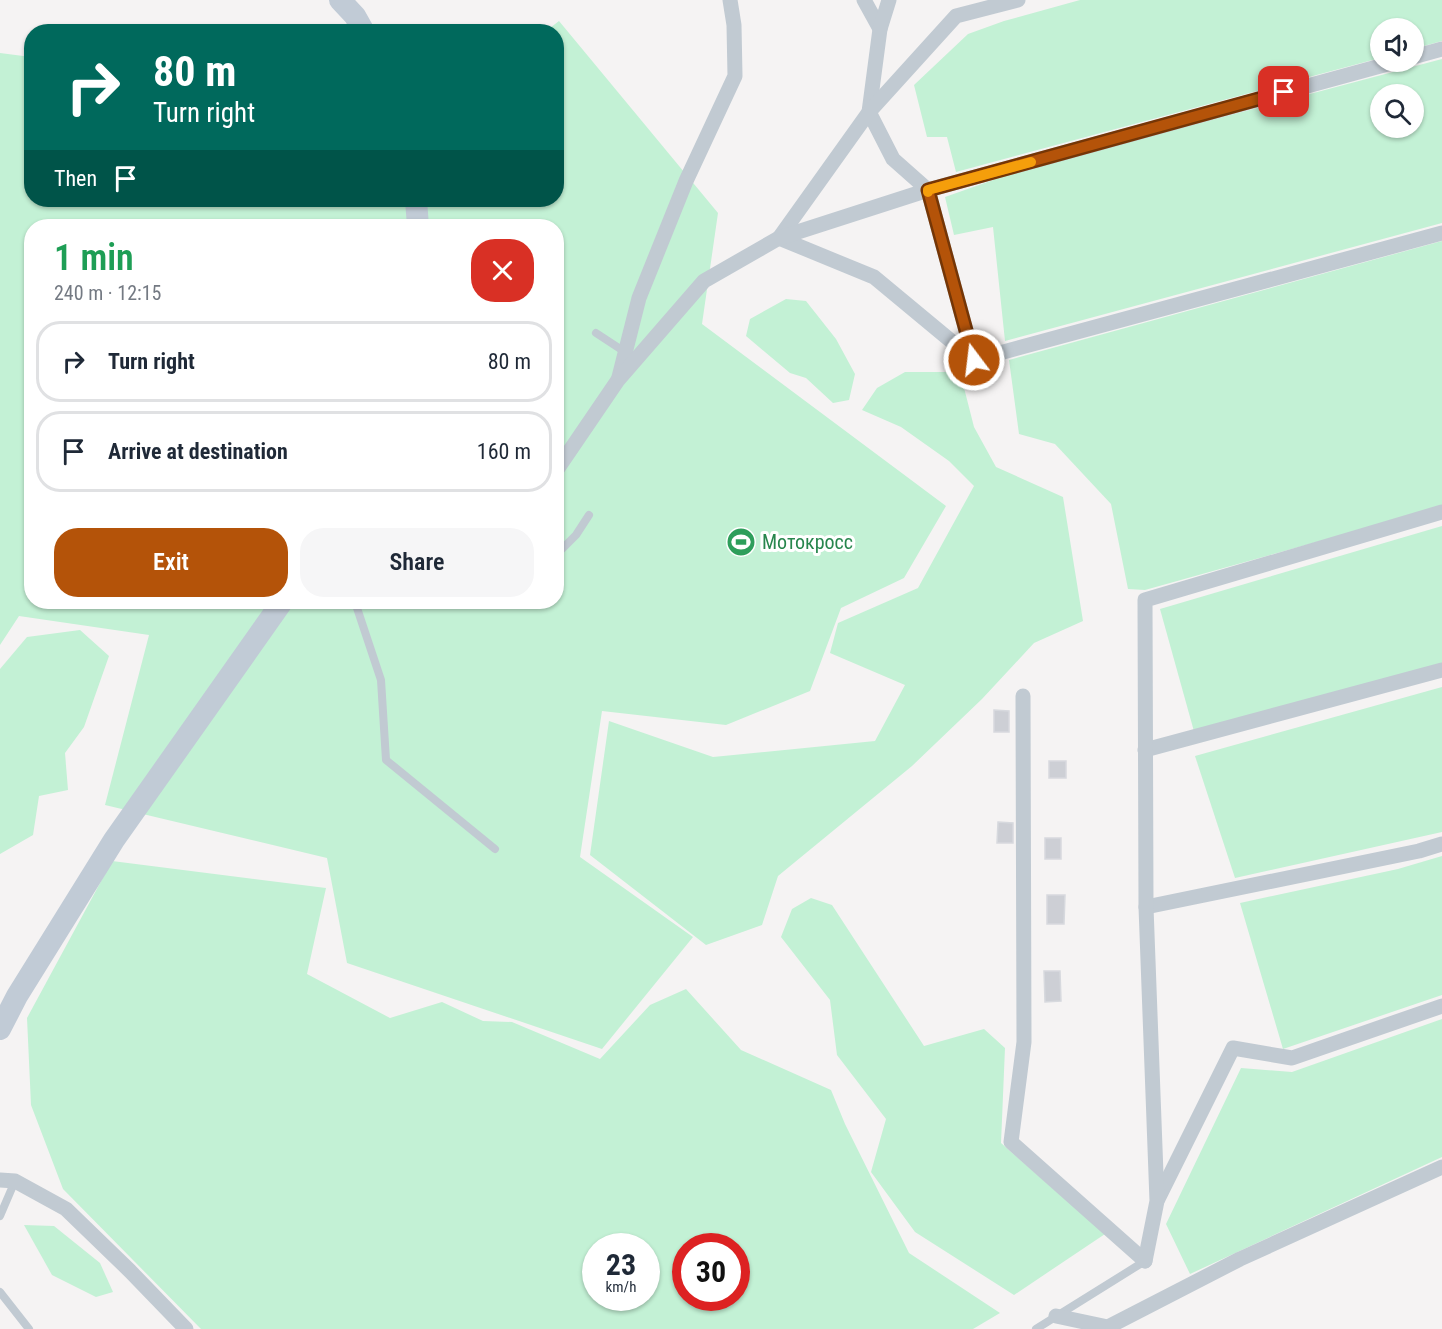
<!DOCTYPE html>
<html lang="en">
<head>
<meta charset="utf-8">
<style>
  :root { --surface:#fff; --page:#f6f6f7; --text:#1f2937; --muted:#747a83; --line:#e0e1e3; --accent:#b45309 }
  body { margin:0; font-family:"Roboto Condensed",sans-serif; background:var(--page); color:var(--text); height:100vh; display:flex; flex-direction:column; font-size:22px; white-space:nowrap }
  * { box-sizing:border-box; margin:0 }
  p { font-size:20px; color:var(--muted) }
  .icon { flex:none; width:33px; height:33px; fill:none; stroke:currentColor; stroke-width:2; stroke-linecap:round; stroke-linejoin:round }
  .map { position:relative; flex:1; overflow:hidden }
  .drawer { position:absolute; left:24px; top:219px; width:540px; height:390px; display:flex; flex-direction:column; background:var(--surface); border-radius:24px; box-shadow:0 2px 4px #0004 }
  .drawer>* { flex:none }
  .top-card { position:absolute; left:24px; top:24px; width:540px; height:183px; border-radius:24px; box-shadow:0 2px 4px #0004; background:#00695c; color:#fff; overflow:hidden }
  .controls { position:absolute; left:1370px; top:18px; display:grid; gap:12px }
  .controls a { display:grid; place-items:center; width:54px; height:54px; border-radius:50%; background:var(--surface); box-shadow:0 2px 4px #0004; font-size:30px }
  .speed { position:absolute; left:582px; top:1233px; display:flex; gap:12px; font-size:30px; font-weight:700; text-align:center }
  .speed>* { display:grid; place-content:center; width:78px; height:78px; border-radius:50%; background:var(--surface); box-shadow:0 2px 4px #0004; line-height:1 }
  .speed small { font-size:15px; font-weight:400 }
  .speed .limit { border:9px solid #d22; background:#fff; color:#111 }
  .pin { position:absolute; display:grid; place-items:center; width:51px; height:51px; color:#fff; margin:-26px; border-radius:12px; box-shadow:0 3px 9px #0006 }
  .me { position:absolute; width:66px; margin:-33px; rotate:345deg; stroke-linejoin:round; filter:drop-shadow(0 0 4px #0008) }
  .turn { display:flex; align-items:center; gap:21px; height:126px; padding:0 30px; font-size:27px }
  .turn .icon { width:78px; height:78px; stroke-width:2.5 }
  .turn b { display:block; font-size:42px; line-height:51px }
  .then { display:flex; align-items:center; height:57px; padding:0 30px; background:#0003; gap:12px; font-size:22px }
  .round { display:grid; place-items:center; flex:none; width:63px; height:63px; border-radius:24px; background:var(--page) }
  .headline { display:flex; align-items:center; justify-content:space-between; height:102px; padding:0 30px }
  h1 { font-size:36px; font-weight:600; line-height:45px; color:#1e9e55 }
  .cta { display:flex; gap:12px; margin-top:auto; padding:12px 30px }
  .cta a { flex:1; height:69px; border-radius:24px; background:var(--accent); color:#fff; font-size:24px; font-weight:600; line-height:69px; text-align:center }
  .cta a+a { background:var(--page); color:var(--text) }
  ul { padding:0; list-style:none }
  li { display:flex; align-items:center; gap:18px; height:81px; margin:0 12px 9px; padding:0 18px; border:3px solid var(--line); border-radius:24px }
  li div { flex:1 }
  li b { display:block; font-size:22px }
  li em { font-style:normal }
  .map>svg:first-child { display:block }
  .green { fill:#c3f1d5; fill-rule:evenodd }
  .building { fill:#cdcfd5; stroke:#d7d9de; stroke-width:1.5 }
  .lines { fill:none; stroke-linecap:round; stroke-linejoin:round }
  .lane { stroke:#c1cad2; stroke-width:8 }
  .street { stroke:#c1cad2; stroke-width:15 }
  .secondary { stroke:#c1cbd6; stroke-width:22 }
  .route-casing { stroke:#753606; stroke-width:15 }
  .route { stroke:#b45309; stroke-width:10 }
  .slow { stroke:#f59e0b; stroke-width:10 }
  .labels { text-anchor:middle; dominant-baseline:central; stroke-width:6; stroke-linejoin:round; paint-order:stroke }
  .leisure-label { font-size:20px; fill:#27864d; stroke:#fff; text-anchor:start }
</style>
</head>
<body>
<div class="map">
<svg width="1442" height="1329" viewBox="0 0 1442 1329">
  <rect width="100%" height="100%" fill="#f5f3f3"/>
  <g class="green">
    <polygon points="1080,0 1442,0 1442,41 1413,49 1413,28 1380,28 1380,58 956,172 947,137 927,137 914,85 968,34 1004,21"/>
    <path d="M559,21L718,213L702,324L946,506L904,578L841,608L810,691L726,725L602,711L580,857L693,937L602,1049L347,963L327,858L105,805L149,635L19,616L0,645V53L31,57L32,200H556V32L546,31ZM32,226H556V602H32Z"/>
    <path d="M1442,59V223L1005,341L993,227L954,235L945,197L1019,171ZM1380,94H1413V128H1380Z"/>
    <polygon points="1442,241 1442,507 1145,590 1128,589 1111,504 1055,444 1019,434 1009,360"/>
    <polygon points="786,299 806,301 836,339 855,374 849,400 833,403 806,378 790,373 746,336 750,319"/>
    <polygon points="905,372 960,372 974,427 996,467 1063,497 1083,621 1034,643 982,699 912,766 778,876 762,925 706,945 590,855 609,721 713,757 875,741 905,685 830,653 838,623 918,588 974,486 949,461 901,427 862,410 877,388"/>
    <polygon points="1442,526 1442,668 1195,735 1160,609"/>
    <polygon points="80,630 109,656 84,727 65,753 68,790 39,796 33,835 0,854 0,669 27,637"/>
    <polygon points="1442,687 1442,832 1235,878 1195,756"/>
    <polygon points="1442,856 1442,995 1283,1049 1240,903 1398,869"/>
    <path d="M112,861L326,888L307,974L390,1018L442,1002L483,1021L512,1022L600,1059L650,1005L686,989L741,1050L831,1090L845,1124L909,1253L1000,1313L973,1329H201L63,1189L31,1105L27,1018ZM596,1246H646V1298H596ZM686,1246H736V1298H686Z"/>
    <polygon points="811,898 832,905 924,1046 984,1029 1005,1048 1001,1143 1105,1234 1014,1295 915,1232 871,1172 886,1119 837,1055 830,1000 781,937 792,909"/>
    <polygon points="1442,1019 1442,1157 1190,1274 1166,1224 1241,1068 1292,1072"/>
    <polygon points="24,1225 54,1226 100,1263 113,1292 96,1297 52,1275"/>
  </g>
  <g class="building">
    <polygon points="994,710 1009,711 1009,732 994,732"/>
    <rect x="1049" y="761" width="17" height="17"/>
    <polygon points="998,822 1013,823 1013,843 997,843"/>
    <rect x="1045" y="838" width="16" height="21"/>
    <polygon points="1047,895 1065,895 1064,924 1047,924"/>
    <polygon points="1044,971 1060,971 1061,1001 1045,1002"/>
  </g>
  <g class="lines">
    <g class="lane">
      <polyline points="596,333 625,352"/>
      <polyline points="556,555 576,535 589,515"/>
      <polyline points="355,602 381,680 386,760 495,849"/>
      <polyline points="0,1216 15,1181"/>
      <polyline points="0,1292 29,1329"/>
      <polyline points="1036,1329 1145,1261"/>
    </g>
    <g class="street">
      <polyline points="864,0 880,29"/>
      <polyline points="889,0 880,29 869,112 893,159 928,190 974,360"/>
      <polyline points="1018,0 956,16 869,112 779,238 874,277 974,360 1442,233"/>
      <polyline points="1413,57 1442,49"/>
      <polyline points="619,377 639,298 686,181 735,76 734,25 730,0"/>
      <polyline points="556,471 618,380 704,281 779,238 928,190 1395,62"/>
      <polyline points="1023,696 1024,1042 1011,1142 1145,1261"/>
      <polyline points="1145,750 1442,670"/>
      <polyline points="1146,907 1419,851 1442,844"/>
      <polyline points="0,1180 15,1181 66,1209 130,1271 186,1329"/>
      <polyline points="1158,1199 1233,1048 1292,1058 1442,1006"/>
      <polyline points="1145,1261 1157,1201 1146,907 1145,600 1442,512"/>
      <polyline points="1056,1316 1108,1327 1240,1259 1442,1167"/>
    </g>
    <g class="secondary">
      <polyline points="340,0 355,16 364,32"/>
      <polyline points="416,200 418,226"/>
      <polyline points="0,1029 17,996 114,840 282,602"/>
    </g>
  </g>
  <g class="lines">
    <g class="route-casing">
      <polyline id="route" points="974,360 928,190 1284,92"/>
    </g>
    <use href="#route" class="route"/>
    <polyline class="slow" points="928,192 928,190 1031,162"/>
  </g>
  <defs>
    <g id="stadium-disc" transform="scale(1.5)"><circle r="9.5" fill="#2e9e5b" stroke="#fff"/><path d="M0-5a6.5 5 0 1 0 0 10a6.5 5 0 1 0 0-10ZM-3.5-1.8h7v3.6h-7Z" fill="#fff"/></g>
  </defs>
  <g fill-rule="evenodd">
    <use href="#stadium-disc" x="741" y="542"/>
  </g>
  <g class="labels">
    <g class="leisure-label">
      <text x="762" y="542">Мотокросс</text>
    </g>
  </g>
</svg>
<div class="controls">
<a><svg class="icon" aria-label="sound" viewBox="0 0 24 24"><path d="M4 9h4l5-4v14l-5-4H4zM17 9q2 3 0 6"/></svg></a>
<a><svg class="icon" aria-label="search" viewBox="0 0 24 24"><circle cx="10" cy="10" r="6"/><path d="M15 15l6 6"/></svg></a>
</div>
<div class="speed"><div>23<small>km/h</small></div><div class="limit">30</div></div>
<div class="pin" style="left:1284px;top:92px;background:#d93025"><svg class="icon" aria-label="arrive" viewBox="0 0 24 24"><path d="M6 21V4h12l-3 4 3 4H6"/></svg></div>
<svg class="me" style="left:974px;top:360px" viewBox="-20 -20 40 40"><circle r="17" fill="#b45309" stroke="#fff" stroke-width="3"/><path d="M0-11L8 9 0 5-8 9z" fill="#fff"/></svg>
<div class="top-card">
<div class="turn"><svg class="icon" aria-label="right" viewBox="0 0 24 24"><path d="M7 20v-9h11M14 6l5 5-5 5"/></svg><div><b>80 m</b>Turn right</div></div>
<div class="then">Then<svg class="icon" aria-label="arrive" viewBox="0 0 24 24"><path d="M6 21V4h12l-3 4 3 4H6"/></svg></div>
</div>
<section class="drawer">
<div class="headline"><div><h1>1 min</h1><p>240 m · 12:15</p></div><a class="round" style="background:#d93025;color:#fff"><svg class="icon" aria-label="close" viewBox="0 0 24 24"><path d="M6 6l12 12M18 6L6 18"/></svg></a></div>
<ul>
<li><svg class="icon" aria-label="right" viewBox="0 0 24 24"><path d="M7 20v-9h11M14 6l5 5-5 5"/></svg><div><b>Turn right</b></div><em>80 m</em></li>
<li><svg class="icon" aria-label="arrive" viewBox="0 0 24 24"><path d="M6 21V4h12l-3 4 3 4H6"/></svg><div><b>Arrive at destination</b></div><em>160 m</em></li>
</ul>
<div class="cta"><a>Exit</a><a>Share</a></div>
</section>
</div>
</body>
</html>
